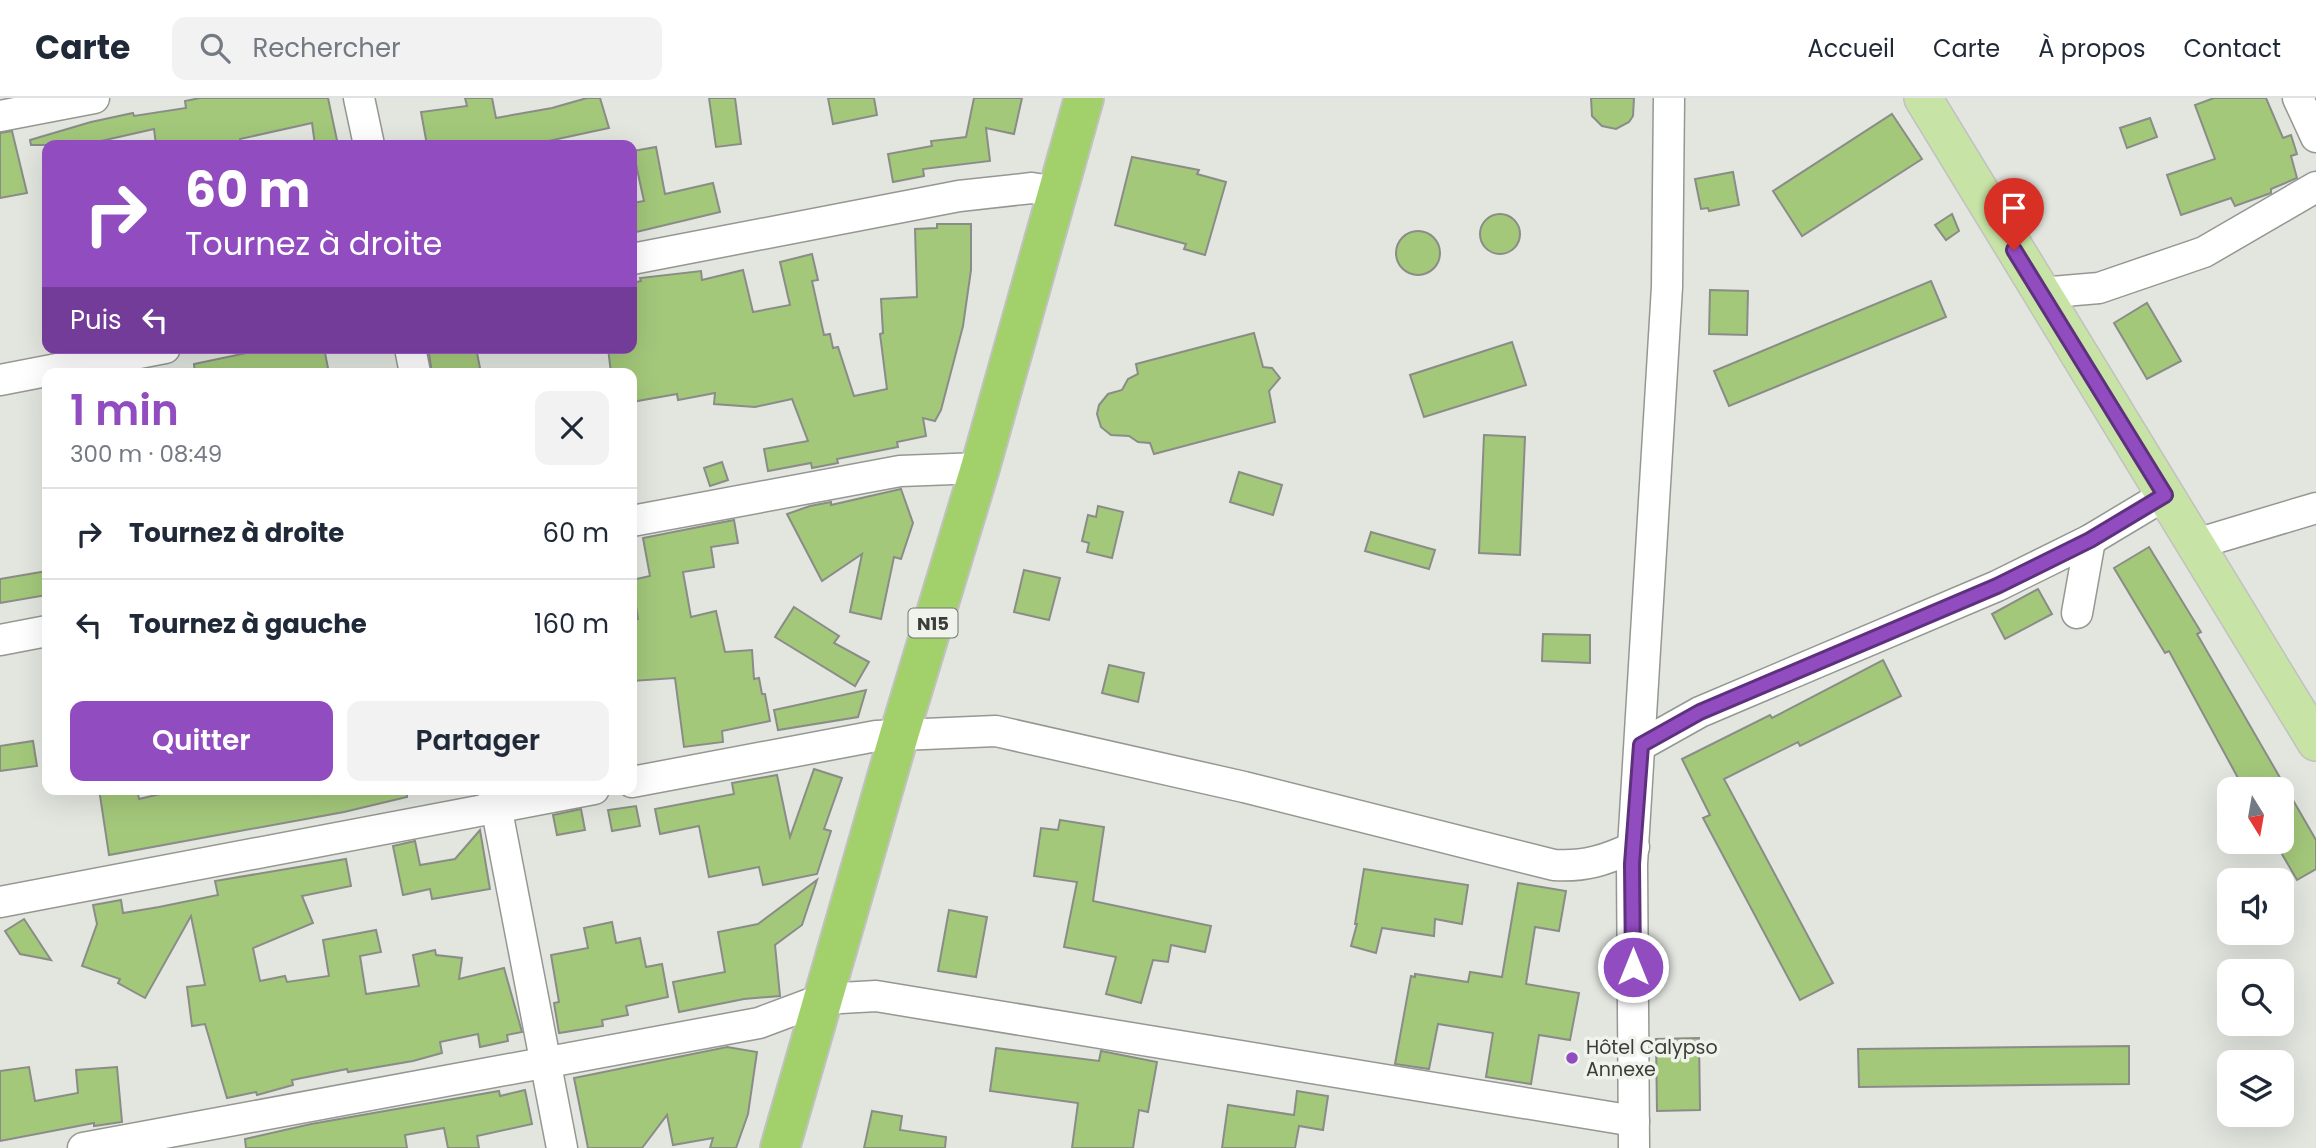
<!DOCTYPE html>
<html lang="fr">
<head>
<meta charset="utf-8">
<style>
  :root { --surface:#fff; --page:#f2f2f3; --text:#1f2937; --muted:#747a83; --line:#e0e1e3; --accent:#914cc0 }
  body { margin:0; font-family:Poppins,sans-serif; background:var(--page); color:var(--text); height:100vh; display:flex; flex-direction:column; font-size:26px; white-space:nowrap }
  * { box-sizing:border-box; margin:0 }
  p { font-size:23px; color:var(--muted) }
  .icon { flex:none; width:38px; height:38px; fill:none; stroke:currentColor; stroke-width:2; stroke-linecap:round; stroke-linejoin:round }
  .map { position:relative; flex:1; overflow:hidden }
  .side { position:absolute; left:42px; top:270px; width:595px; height:427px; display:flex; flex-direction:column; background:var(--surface); border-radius:14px; box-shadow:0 7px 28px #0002 }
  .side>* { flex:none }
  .guide { position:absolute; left:42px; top:42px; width:595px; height:214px; border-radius:14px; box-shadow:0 7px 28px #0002; background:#914cc0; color:#fff; overflow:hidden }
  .needle { width:46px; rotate:169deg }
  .fabs { position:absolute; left:2217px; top:679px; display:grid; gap:14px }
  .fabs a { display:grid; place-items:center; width:77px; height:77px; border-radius:14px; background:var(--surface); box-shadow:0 7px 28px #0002; font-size:35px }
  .pin { position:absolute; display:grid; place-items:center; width:60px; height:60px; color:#fff; margin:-72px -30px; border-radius:50% 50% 50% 0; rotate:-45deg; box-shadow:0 0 7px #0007 }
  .pin .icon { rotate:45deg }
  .me { position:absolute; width:77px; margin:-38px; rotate:0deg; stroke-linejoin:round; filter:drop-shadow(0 0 5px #0008) }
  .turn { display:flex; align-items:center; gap:24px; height:147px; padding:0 28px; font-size:32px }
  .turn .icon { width:91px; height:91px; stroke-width:2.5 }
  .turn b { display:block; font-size:49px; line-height:60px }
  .then { display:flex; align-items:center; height:66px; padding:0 28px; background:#0003; gap:14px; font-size:26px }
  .round { display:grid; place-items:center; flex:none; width:74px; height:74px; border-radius:14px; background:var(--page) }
  .overview { display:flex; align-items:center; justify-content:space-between; height:119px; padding:0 28px }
  h1 { font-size:42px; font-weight:600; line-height:52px; color:var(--accent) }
  .button { display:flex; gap:14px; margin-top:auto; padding:14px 28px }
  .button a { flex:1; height:80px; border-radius:14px; background:var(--accent); color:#fff; font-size:28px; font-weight:600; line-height:80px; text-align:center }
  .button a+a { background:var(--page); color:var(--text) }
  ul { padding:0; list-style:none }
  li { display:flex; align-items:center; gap:21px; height:91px; padding:0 28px; border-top:2px solid var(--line) }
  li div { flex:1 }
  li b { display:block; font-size:26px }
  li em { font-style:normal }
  header { display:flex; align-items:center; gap:42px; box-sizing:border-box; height:98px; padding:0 35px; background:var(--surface); border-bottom:2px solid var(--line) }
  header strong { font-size:33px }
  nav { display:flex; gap:38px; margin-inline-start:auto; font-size:24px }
  .search { width:490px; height:63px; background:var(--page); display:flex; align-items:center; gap:18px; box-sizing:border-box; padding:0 24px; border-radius:14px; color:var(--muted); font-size:26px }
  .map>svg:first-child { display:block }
  .building { fill:#a3c87a; stroke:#8a8d87; stroke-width:2 }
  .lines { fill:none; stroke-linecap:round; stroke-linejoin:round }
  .minor-casing { stroke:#959892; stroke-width:33 }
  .major-casing { stroke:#c1c1c0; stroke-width:40 }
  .highway-casing { stroke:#c1c1c0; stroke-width:42 }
  .minor { stroke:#fff; stroke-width:30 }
  .major { stroke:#c7e3a6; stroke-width:37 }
  .highway { stroke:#a2d06a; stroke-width:38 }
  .route-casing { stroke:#5e317d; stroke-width:18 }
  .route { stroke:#914cc0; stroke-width:12 }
  .poi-dot { fill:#914cc0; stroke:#f0f3ec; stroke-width:2.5 }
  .labels { text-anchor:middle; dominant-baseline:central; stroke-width:7; stroke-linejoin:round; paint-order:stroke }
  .shield { fill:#f0f3ec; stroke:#72746f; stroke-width:2 }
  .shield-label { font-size:18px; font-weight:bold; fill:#3c3d3a }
  .poi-label { font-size:19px; fill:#3c3d3a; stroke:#f0f3ec; text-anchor:start }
</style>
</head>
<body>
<header>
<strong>Carte</strong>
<div class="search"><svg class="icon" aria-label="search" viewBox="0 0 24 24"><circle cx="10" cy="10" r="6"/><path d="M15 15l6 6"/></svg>Rechercher</div>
<nav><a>Accueil</a><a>Carte</a><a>À propos</a><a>Contact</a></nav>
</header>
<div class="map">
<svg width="2316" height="1050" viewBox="0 0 2316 1050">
  <rect width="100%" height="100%" fill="#e2e6df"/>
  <g class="building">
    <polygon points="200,0 328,0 338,47 315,47 312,25 240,41 241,47 156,47 154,31 101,43 102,47 31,47 30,42 91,24 133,15 134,18 186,10 185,3"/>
    <polygon points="465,0 492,0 496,20 552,10 587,0 600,0 609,30 530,47 515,47 514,43 463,43 464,47 427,47 421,14 467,8"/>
    <polygon points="709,0 735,0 741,46 716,49"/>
    <polygon points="828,0 874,0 877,17 833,26"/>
    <polygon points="974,0 1022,0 1014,36 986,30 990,63 923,71 924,78 893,84 888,56 932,48 931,43 966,39"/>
    <polygon points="1591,0 1634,0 1633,18 1629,24 1616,31 1602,28 1592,18"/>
    <polygon points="2214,0 2266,0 2283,40 2291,37 2297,56 2291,58 2297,80 2271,91 2271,95 2235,108 2231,100 2181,117 2167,77 2215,61 2195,7"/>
    <polygon points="1892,16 1922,61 1802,138 1773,93"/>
    <polygon points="2150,20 2157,39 2127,50 2120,30"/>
    <polygon points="12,33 27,95 0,100 0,35"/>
    <polygon points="656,49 665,96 713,85 720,114 632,135 632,105 644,103 633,53"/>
    <polygon points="1132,59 1199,72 1197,76 1226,84 1205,157 1184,151 1186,146 1115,127"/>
    <polygon points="1733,74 1739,107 1709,113 1708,110 1701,111 1695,81"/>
    <circle cx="1500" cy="136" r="20"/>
    <polygon points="1952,116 1959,133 1946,142 1935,127"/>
    <polygon points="937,126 971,126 971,172 963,228 941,312 935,323 923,320 926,338 897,344 898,349 837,361 838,365 812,370 811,365 768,373 764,351 808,343 792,301 755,309 714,306 715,295 678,302 677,296 632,304 632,275 611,275 608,250 632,250 632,185 641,183 640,180 701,173 702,182 743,172 753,214 790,207 780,164 812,156 818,182 812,183 824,237 830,236 833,250 838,249 854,298 887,291 880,236 883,235 881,201 917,199 915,131 937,130"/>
    <circle cx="1418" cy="155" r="22"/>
    <polygon points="1931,183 1946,219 1729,308 1714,273"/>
    <polygon points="1710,192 1748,193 1747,237 1709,236"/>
    <polygon points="2147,205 2181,263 2147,281 2114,225"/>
    <polygon points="1254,235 1263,269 1272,270 1280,280 1269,293 1275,324 1154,356 1150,345 1138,344 1129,338 1111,337 1101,329 1097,316 1099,307 1108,296 1122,292 1128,281 1138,276 1136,266"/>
    <polygon points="1512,244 1526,287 1424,319 1410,277"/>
    <polygon points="270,250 324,250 329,275 195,275 194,266"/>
    <polygon points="428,250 476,250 481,275 432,275"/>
    <polygon points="1484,337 1525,339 1520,457 1479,455"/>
    <polygon points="722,364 728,382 710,388 704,370"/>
    <polygon points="1239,374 1282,387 1273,417 1230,404"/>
    <polygon points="901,391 913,425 901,461 894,459 881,521 850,514 862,456 822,483 787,416 810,408 831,404 831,407"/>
    <polygon points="1098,408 1123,414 1112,460 1087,454 1089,445 1082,443 1088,417 1096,419"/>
    <polygon points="734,422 738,445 711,449 714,469 683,474 691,519 716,513 725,554 752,552 754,581 759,580 762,596 765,596 770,623 722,633 723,644 684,649 675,580 632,583 632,523 638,521 632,482 650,478 643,440"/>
    <polygon points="1371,434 1435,452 1429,471 1365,453"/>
    <polygon points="2149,449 2201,534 2197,536 2316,742 2316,771 2297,782 2275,744 2282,744 2282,691 2244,691 2169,553 2165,555 2114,470"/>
    <polygon points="1024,472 1060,480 1049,522 1014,514"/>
    <polygon points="47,473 47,497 0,505 0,481"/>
    <polygon points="2038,491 2052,516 2005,541 1992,516"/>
    <polygon points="794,509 839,538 834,545 869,564 855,588 775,539"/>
    <polygon points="1543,536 1590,537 1590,565 1542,563"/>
    <polygon points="1883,562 1901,598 1800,648 1798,644 1724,681 1833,885 1800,902 1703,720 1710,717 1682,661 1770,617 1772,620"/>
    <polygon points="1109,567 1144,575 1138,604 1102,595"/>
    <polygon points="866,592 858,619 778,632 774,612"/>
    <polygon points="33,643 37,668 0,673 0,648"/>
    <polygon points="814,671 842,680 824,731 831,733 817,776 763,787 759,769 709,779 699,728 660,736 655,711 734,696 732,685 777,677 790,739"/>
    <polygon points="99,691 137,691 139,701 181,691 312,691 313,696 335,691 407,691 407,699 344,714 109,757"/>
    <polygon points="636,708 640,728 612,733 608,712"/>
    <polygon points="581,711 585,732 557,737 553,717"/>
    <polygon points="1060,722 1104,729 1093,803 1211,828 1205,854 1171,847 1168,864 1153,862 1141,905 1106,896 1116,859 1064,849 1077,784 1034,778 1041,730 1058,732"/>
    <polygon points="480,732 490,791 432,801 430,791 403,797 393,748 415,743 420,767 455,761"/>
    <polygon points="346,761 351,788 302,798 313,825 253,850 260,883 285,878 287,884 329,878 323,842 376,832 381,854 360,858 366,896 419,888 413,857 435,852 436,857 462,860 459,881 504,870 522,934 507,937 508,943 480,949 478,936 440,944 442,955 413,963 348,974 347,971 292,982 293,987 257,997 256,994 227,1000 205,926 192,928 187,889 205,887 191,818 145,900 118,885 120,881 82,868 97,826 93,807 121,802 123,815 159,809 218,797 215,783"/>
    <polygon points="1364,771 1468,787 1462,826 1435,821 1434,838 1382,830 1376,855 1351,848 1357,826 1355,826"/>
    <polygon points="817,782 802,827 775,847 780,898 744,901 679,914 673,884 725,874 718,834 758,826"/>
    <polygon points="1518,785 1566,793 1559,833 1535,829 1526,886 1579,895 1570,942 1539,937 1531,986 1486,979 1493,935 1438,926 1429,971 1395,966 1411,878 1415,879 1415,876 1468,884 1470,874 1502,879"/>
    <polygon points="949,812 987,819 976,879 938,873"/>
    <polygon points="24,821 51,862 20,856 5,833"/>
    <polygon points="612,824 616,845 640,840 646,869 662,866 668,899 626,908 628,917 602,922 603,928 559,935 554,905 559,904 551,857 588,850 584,830"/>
    <polygon points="1699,940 1700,1012 1657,1013 1656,941"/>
    <polygon points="2129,948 2129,986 1859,989 1858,951"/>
    <polygon points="727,949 757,954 748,1016 736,1050 710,1050 713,1040 673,1047 667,1017 642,1050 588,1050 574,980"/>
    <polygon points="996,950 1099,963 1101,953 1157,964 1148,1014 1139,1012 1133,1050 1072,1050 1078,1005 990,993"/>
    <polygon points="29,969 35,1003 78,995 76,972 117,969 122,1024 94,1028 94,1025 0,1043 0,973"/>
    <polygon points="525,992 532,1026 477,1038 479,1050 448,1050 444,1030 405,1037 407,1050 246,1050 245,1041 311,1026 499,993 500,998"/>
    <polygon points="1297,993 1328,998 1323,1032 1299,1028 1295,1050 1222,1050 1228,1007 1294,1017"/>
    <polygon points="872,1013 902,1018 900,1032 946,1039 945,1050 864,1050"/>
  </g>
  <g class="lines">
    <g class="minor-casing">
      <g id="minor">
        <polyline points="359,0 369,47"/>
        <polyline points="2298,0 2316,39"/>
        <polyline points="0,18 94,0"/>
        <polyline points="632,161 959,98 1032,90 1056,94"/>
        <polyline points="2040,195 2099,190 2204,154 2316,89"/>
        <polyline points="410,250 415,275"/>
        <polyline points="0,282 165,250"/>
        <polyline points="632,423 900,373 980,370"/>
        <polyline points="2196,446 2316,410"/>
        <polyline points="2077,515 2090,442"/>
        <polyline points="0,542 47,533"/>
        <polyline points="1641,647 1700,614 1997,488 2090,442 2165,397"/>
        <path d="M632,684L876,638L996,633L1244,689L1554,767C1585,769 1606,762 1634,749"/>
        <polyline points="493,692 562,1050"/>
        <polyline points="0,804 594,691"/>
        <polyline points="83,1050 759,925 823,901 876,898 1634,1023"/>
        <polyline points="1634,1050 1632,766 1667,189 1669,0"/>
      </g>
    </g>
    <g class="major-casing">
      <polyline id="major" points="1923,0 2316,644"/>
    </g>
    <g class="highway-casing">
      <polyline id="highway" points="780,1050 899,637 980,370 1084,0"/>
    </g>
    <use href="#minor" class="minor"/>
    <use href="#major" class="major"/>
    <use href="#highway" class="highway"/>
  </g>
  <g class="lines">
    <g class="route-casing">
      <polyline id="route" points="1633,869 1632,766 1641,647 1700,614 1997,488 2090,442 2165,397 2014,152"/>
    </g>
    <use href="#route" class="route"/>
  </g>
  <circle class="poi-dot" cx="1572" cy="960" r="7"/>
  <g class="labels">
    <rect class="shield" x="908.5" y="510.5" width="49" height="29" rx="5"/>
    <g class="shield-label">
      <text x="933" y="525">N15</text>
    </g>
    <g class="poi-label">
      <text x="1586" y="949">Hôtel Calypso<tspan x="1586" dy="22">Annexe</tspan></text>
    </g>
  </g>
</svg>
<div class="fabs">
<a><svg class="needle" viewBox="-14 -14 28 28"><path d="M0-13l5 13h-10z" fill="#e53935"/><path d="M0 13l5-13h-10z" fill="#747a83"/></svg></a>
<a><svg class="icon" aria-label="sound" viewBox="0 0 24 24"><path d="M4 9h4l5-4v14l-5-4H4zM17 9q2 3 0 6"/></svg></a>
<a><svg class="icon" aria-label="search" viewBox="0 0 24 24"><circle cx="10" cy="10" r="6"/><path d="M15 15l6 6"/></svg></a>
<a><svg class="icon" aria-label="layers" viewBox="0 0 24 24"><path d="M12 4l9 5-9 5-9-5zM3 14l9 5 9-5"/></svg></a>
</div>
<div class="pin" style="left:2014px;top:152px;background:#d93025"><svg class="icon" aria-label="arrive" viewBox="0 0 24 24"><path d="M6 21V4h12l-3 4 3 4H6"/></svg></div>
<svg class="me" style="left:1633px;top:869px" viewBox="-20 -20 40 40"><circle r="17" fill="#914cc0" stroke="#fff" stroke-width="3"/><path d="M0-11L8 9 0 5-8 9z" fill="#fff"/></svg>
<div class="guide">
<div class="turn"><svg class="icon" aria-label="right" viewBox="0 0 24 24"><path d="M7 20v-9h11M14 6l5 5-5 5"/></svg><div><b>60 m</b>Tournez à droite</div></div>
<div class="then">Puis<svg class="icon" aria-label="left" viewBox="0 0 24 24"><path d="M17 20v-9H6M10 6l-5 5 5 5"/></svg></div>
</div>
<section class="side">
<div class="overview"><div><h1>1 min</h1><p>300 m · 08:49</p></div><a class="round"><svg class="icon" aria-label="close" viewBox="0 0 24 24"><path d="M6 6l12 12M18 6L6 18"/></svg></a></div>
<ul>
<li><svg class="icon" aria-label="right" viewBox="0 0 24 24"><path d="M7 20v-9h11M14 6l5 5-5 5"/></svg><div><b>Tournez à droite</b></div><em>60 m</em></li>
<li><svg class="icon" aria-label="left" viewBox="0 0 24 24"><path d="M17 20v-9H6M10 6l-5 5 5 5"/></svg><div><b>Tournez à gauche</b></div><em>160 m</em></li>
</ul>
<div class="button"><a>Quitter</a><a>Partager</a></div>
</section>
</div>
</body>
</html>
